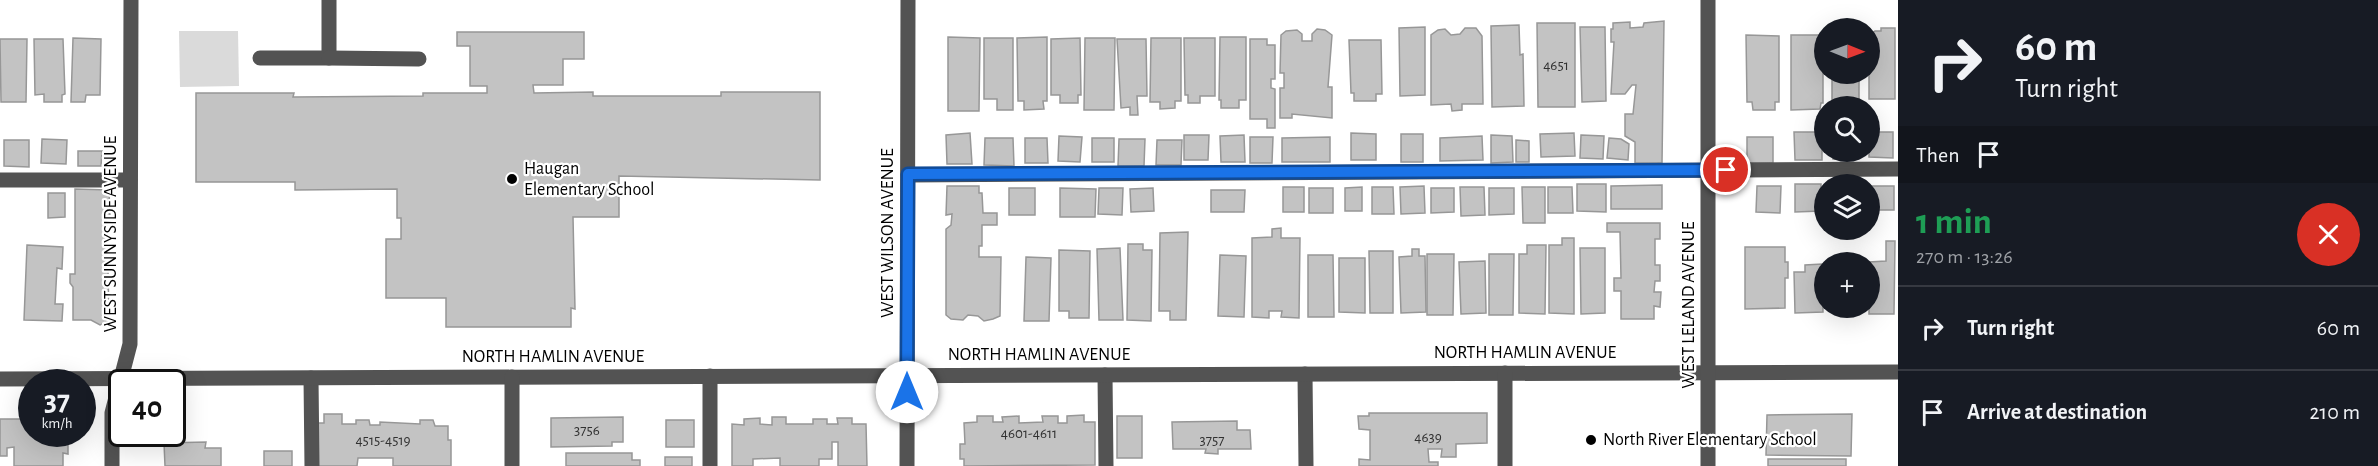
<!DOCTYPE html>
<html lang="en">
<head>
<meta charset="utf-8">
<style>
  :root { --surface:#171b24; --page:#20242c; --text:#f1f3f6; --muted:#9ea1a6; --line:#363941 }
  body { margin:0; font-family:"Alegreya Sans",sans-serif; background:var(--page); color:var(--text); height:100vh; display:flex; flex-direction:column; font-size:22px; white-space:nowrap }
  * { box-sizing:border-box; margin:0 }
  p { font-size:20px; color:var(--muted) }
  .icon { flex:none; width:33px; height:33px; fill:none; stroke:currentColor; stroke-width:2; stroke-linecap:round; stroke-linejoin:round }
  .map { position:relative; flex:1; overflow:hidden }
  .sheet { display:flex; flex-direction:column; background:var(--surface); width:480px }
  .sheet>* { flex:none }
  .hud { background:#171b24; color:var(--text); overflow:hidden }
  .needle { width:39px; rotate:91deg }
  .controls { position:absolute; left:1814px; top:18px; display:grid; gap:12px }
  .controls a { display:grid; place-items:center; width:66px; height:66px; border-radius:50%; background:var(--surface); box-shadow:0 6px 24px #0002; font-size:30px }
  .speed { position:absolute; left:18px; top:369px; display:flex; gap:12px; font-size:30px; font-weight:700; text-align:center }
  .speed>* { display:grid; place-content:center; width:78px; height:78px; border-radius:50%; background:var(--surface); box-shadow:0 6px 24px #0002; line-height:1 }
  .speed small { font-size:15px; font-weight:400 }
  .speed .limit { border:3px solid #111; border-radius:9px; background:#fff; color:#111 }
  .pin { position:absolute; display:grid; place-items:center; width:51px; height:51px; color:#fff; margin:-26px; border:3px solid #fff; border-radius:50%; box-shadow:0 2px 6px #0007 }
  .me { position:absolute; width:66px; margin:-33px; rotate:0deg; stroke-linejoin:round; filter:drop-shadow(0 0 4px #0008) }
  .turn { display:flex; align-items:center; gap:21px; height:126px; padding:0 18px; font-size:27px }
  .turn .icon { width:78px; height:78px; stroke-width:2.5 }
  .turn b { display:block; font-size:42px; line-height:51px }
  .then { display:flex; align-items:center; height:57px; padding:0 18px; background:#0003; gap:12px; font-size:22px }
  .round { display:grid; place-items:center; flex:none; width:63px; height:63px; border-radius:32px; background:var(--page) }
  .headline { display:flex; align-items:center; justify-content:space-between; height:102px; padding:0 18px }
  h1 { font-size:36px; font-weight:600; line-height:45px; color:#1e9e55 }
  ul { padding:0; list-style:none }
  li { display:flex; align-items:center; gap:18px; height:84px; padding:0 18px; border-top:2px solid var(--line) }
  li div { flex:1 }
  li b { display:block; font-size:22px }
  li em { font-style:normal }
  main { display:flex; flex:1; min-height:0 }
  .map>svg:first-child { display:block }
  .green { fill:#dadada }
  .building { fill:#c3c3c3; stroke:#979797; stroke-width:1.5 }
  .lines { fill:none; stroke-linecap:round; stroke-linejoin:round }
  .minor { stroke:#535353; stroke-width:15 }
  .route-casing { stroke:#114b97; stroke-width:15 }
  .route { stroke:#1a73e8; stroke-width:10 }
  .poi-dot { fill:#000; stroke:#fff; stroke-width:2 }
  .labels { text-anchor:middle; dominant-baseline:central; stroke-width:4.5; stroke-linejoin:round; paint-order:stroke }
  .number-label { font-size:15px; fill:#313131 }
  .poi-label { font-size:18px; fill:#000; stroke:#fff; text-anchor:start }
  .street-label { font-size:18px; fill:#000; stroke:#fff }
</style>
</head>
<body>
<main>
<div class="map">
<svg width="1898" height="466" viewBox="0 0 1898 466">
  <rect width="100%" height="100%" fill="#fff"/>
  <polygon class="green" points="179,31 238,31 239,86 180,87"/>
  <g class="building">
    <polygon points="1664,21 1662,163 1635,163 1635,142 1625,136 1625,114 1633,114 1636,85 1632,85 1625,94 1611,94 1614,42 1611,42 1611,29 1613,29 1613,23 1630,22 1630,28 1643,27 1644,23"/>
    <polygon points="1537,23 1575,23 1575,107 1538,107"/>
    <polygon points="1519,25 1520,55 1523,54 1524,106 1492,107 1491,26"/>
    <polygon points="1425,27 1425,95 1400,96 1399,28"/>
    <polygon points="1580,27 1605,27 1606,101 1582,102"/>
    <polygon points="1465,28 1476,28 1482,36 1483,104 1462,104 1462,110 1452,111 1451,104 1431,105 1431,35 1438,30 1445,29 1451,35 1460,34"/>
    <polygon points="1881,28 1895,28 1895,99 1869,99 1869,35 1875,31 1881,31"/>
    <polygon points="1317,29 1325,30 1332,35 1328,87 1332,87 1332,118 1292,114 1292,118 1280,118 1280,88 1284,88 1284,73 1280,73 1281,35 1286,31 1297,30 1302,34 1302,41 1312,41 1312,34"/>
    <polygon points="457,32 584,32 584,59 563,59 563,85 533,85 534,93 593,92 593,96 721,96 721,92 820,92 820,180 619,176 619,217 573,217 575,309 571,308 571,327 446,327 446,298 386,298 386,239 401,239 401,218 397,218 397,189 295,190 295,182 196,182 196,93 294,93 293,97 423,96 423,93 487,93 487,86 470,86 470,46 457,46"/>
    <polygon points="1746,35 1779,36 1779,102 1775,102 1775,110 1753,110 1752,102 1747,102"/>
    <polygon points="1791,35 1823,35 1823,103 1821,103 1820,109 1791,110"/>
    <polygon points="948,37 980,38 979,111 948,111"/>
    <polygon points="1047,37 1047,101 1043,101 1044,109 1024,110 1024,101 1018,101 1017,38"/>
    <polygon points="1220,37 1246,37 1246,100 1239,100 1239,108 1221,108 1221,100 1219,100"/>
    <polygon points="73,38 101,39 100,95 86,95 85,102 71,102"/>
    <polygon points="984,38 1013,38 1013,110 997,110 997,99 984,99"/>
    <polygon points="1080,38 1081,95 1078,95 1078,103 1060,103 1060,95 1051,95 1051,39"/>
    <polygon points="1085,38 1115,38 1114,110 1084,110"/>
    <polygon points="1151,38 1181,38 1181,101 1175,101 1175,108 1160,109 1160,102 1150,102"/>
    <polygon points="1184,38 1215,38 1215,96 1200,96 1200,103 1188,103 1188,95 1185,95"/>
    <polygon points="0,39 27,39 26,102 1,102"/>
    <polygon points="34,39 63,39 65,94 62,95 62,102 44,102 44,94 35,95"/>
    <polygon points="1117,39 1146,39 1147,96 1137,96 1138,115 1130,115 1130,107 1121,108"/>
    <polygon points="1250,39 1267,39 1267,45 1275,45 1275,79 1271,79 1271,88 1275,89 1275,128 1267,128 1267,119 1250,119"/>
    <polygon points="1349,40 1381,40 1382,94 1376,94 1376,101 1354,101 1354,93 1351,93"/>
    <polygon points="1832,74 1859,74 1859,101 1832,100"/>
    <polygon points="1794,132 1822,132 1822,160 1795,160"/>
    <polygon points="1869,132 1893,132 1893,158 1869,157"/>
    <polygon points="970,133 972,164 947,164 946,135"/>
    <polygon points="1351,133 1376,134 1376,160 1351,160"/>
    <polygon points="1574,133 1575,156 1541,157 1540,134"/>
    <rect x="1401" y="134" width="22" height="28"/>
    <polygon points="1184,135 1209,135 1208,160 1184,160"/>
    <polygon points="1244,135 1245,162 1221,162 1220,136"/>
    <polygon points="1491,135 1512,136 1513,162 1491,163"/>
    <polygon points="1581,135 1604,136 1603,159 1580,158"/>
    <polygon points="1059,136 1082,137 1080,162 1058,161"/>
    <polygon points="1482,136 1483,160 1440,161 1440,138"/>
    <polygon points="1250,137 1273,137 1272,163 1250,163"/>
    <polygon points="1330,137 1330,162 1282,162 1282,138"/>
    <rect x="1747" y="137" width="26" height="26"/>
    <polygon points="985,138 1013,138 1014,166 984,165"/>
    <polygon points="1025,138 1047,138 1048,163 1025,163"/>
    <rect x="1092" y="138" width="22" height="24"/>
    <polygon points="1609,138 1621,139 1629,144 1628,160 1607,158"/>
    <polygon points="42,139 67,140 66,164 41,163"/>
    <polygon points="1119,139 1145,139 1144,166 1118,166"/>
    <polygon points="4,140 29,140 29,167 4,166"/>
    <polygon points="1157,140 1182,140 1181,165 1156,165"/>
    <polygon points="1516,140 1529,141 1529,162 1516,162"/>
    <polygon points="78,151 102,151 101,166 78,166"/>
    <rect x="1833" y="152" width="25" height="7"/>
    <polygon points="1577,184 1606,184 1606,212 1577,211"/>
    <polygon points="1795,184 1821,184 1821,211 1795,212"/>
    <polygon points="1662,185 1662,209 1611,209 1611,186"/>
    <polygon points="947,186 979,186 979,193 982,193 983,213 997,213 997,225 982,225 982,246 979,246 979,257 1001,257 1000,316 993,319 984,321 978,316 968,315 963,320 951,319 946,315 946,229 951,225 952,214 946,215"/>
    <polygon points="1424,186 1425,213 1401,214 1400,187"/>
    <polygon points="1757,186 1781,186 1780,213 1756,212"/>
    <rect x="1870" y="186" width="24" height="24"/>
    <rect x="1283" y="187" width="21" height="25"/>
    <polygon points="1362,187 1362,211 1345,211 1345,188"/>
    <polygon points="1372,187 1393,187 1394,214 1372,214"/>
    <polygon points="1460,187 1484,187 1485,215 1461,216"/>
    <polygon points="1522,187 1545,187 1545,223 1523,223"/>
    <polygon points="1548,187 1572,187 1573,213 1548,213"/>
    <rect x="1009" y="188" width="26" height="27"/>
    <polygon points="1060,188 1096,189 1095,217 1060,217"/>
    <polygon points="1099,188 1123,188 1122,215 1098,214"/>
    <polygon points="1153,188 1154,211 1131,212 1130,189"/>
    <rect x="1309" y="188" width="24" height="25"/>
    <polygon points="1431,188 1454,188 1454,212 1431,213"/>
    <polygon points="1489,188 1514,188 1514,214 1489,215"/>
    <polygon points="75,189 109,190 110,218 107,218 109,321 100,325 91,320 73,320 73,287 70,283 70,274 75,274"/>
    <polygon points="1211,190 1245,190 1244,212 1211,212"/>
    <polygon points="48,193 65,193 65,217 48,218"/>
    <polygon points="1607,223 1660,223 1660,239 1655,239 1655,265 1660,265 1660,281 1655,281 1654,292 1661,292 1660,307 1654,306 1654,319 1621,319 1621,291 1614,291 1614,278 1621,278 1620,232 1607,232"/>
    <polygon points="1281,228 1281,238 1300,238 1299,318 1281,317 1282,311 1269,311 1269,318 1252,317 1252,238 1272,237 1272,229"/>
    <polygon points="1188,232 1186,320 1170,320 1170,311 1159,311 1160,233"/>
    <polygon points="1562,238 1574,238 1574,314 1549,313 1549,245 1562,245"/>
    <polygon points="1886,241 1895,241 1894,314 1869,314 1869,262 1886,261"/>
    <polygon points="1128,244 1143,244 1143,250 1152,250 1151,321 1127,320"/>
    <polygon points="27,245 63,247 62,269 57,268 55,304 63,304 62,321 24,320"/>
    <polygon points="1527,245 1546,245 1545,314 1519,313 1519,254 1527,254"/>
    <polygon points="1745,247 1785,247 1785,262 1788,262 1788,278 1785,278 1785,308 1745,309"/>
    <polygon points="1120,248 1123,320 1099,320 1097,249"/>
    <polygon points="1580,248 1605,248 1605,313 1581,314"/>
    <polygon points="1412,249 1419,249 1419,256 1425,256 1426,312 1401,313 1399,257 1412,256"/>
    <polygon points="1059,250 1090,251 1089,318 1069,318 1069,311 1059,311"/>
    <polygon points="1369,251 1393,251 1393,313 1370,313"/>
    <polygon points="1427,254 1454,254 1453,315 1427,315"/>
    <polygon points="1489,254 1514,254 1513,315 1489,315"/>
    <polygon points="1220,255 1246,256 1244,317 1218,316"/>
    <polygon points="1308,255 1333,255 1334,317 1308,317"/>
    <polygon points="1026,257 1051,258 1049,321 1024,321"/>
    <polygon points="1339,258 1365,258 1365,313 1339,312"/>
    <polygon points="1485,261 1486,313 1461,314 1459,262"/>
    <polygon points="1822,264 1823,312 1795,313 1794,272 1805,272 1805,265"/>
    <polygon points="1833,308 1859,308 1859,312 1833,313"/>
    <polygon points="1369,413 1487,413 1487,443 1456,444 1456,457 1441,457 1442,449 1428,449 1429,462 1438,462 1438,466 1359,466 1359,459 1370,460 1370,430 1359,429 1358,416 1369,416"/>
    <polygon points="324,414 342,414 342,424 356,424 356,420 369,420 370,425 380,425 380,422 420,424 420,420 433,420 435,426 448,426 448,440 451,440 451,466 393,466 393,458 358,458 357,466 317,466 318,423 324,423"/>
    <polygon points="1852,414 1851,456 1766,455 1767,415"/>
    <polygon points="1084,415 1084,422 1095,422 1095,465 964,466 964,459 960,459 960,444 965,444 964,423 977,422 977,416 993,416 993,422 1003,422 1002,417 1019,416 1019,423 1043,422 1042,416 1058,416 1058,423 1067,423 1067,416"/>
    <rect x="1117" y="416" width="25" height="42"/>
    <polygon points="623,417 623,442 612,442 612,446 551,447 551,418"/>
    <polygon points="772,417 786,417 786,424 813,424 813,419 827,419 827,424 838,424 837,418 852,418 852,424 866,424 867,466 838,466 838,442 832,442 832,459 819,459 819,466 780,466 780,458 753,459 753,466 732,466 732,424 744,425 744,419 760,418 760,424 772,425"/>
    <polygon points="0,419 32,419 32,434 68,434 68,454 63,453 63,466 14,466 14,447 7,448 7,456 0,456"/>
    <rect x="666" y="420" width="28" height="27"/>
    <polygon points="1237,421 1237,430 1250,430 1251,449 1218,449 1218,454 1205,453 1206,449 1173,449 1172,422"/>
    <polygon points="206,442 205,448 221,448 221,466 165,466 164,443"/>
    <rect x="264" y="451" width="28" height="15"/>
    <polygon points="566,453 632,453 632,460 640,460 640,466 566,466"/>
    <rect x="665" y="457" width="27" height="9"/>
    <rect x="1768" y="459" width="78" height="7"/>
  </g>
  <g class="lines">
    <g class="minor">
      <polyline points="260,58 329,58 329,0"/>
      <polyline points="329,58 419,59"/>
      <polyline points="908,175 1898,169"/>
      <polyline points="0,180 130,180"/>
      <polyline points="1305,374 1306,466"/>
      <polyline points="1105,375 1106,466"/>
      <polyline points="710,376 710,466"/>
      <polyline points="311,378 312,466"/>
      <polyline points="0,379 1898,372"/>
      <polyline points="112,466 112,413 130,344 131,0"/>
      <polyline points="512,466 512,377"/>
      <polyline points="907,466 908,0"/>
      <polyline points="1505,466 1505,373"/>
      <polyline points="1708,466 1708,0"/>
    </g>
  </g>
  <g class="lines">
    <g class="route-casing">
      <polyline id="route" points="907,392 908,174 1726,170"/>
    </g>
    <use href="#route" class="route"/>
  </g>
  <g class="poi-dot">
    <circle cx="512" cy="179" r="6"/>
    <circle cx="1591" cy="440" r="6"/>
  </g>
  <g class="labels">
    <g class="number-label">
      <text x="1556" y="65">4651</text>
      <text x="587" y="430">3756</text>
      <text x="1029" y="433">4601-4611</text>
      <text x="1428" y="437">4639</text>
      <text x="383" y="440">4515-4519</text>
      <text x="1212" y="440">3757</text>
    </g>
    <g class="poi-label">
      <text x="524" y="169">Haugan<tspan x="524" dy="21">Elementary School</tspan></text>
      <text x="1603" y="440">North River Elementary School</text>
    </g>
    <g class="street-label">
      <text transform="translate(888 233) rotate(-90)">WEST WILSON AVENUE</text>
      <text transform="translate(111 234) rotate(-90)">WEST SUNNYSIDE AVENUE</text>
      <text transform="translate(1689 305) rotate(-90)">WEST LELAND AVENUE</text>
      <text x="1525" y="353">NORTH HAMLIN AVENUE</text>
      <text x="1039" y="355">NORTH HAMLIN AVENUE</text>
      <text x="553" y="357">NORTH HAMLIN AVENUE</text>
    </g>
  </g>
</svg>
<div class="controls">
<a><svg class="needle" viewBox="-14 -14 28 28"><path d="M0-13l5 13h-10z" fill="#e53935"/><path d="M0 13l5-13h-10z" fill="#9ea1a6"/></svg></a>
<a><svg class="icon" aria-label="search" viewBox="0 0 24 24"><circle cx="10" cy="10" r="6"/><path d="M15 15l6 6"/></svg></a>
<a><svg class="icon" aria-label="layers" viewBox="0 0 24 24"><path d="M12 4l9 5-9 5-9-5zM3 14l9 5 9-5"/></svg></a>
<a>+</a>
</div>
<div class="speed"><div>37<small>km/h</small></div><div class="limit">40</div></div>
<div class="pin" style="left:1726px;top:170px;background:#d93025"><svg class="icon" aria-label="arrive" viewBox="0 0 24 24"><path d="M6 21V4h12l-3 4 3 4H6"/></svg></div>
<svg class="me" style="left:907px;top:392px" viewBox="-20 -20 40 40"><circle r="19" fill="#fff"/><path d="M0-13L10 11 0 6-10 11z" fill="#1a73e8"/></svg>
</div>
<section class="sheet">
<div class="hud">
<div class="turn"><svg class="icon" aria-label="right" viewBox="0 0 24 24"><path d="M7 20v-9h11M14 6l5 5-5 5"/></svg><div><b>60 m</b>Turn right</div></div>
<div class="then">Then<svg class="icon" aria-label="arrive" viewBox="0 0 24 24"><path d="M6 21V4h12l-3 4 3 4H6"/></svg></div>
</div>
<div class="headline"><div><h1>1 min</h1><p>270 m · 13:26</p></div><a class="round" style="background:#d93025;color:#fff"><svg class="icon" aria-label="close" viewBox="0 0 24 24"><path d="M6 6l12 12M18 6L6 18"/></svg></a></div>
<ul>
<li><svg class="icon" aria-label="right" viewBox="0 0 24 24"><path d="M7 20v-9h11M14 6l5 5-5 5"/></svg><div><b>Turn right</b></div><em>60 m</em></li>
<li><svg class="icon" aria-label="arrive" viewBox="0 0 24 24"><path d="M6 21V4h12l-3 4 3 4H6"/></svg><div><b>Arrive at destination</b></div><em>210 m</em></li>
</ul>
</section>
</main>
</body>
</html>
